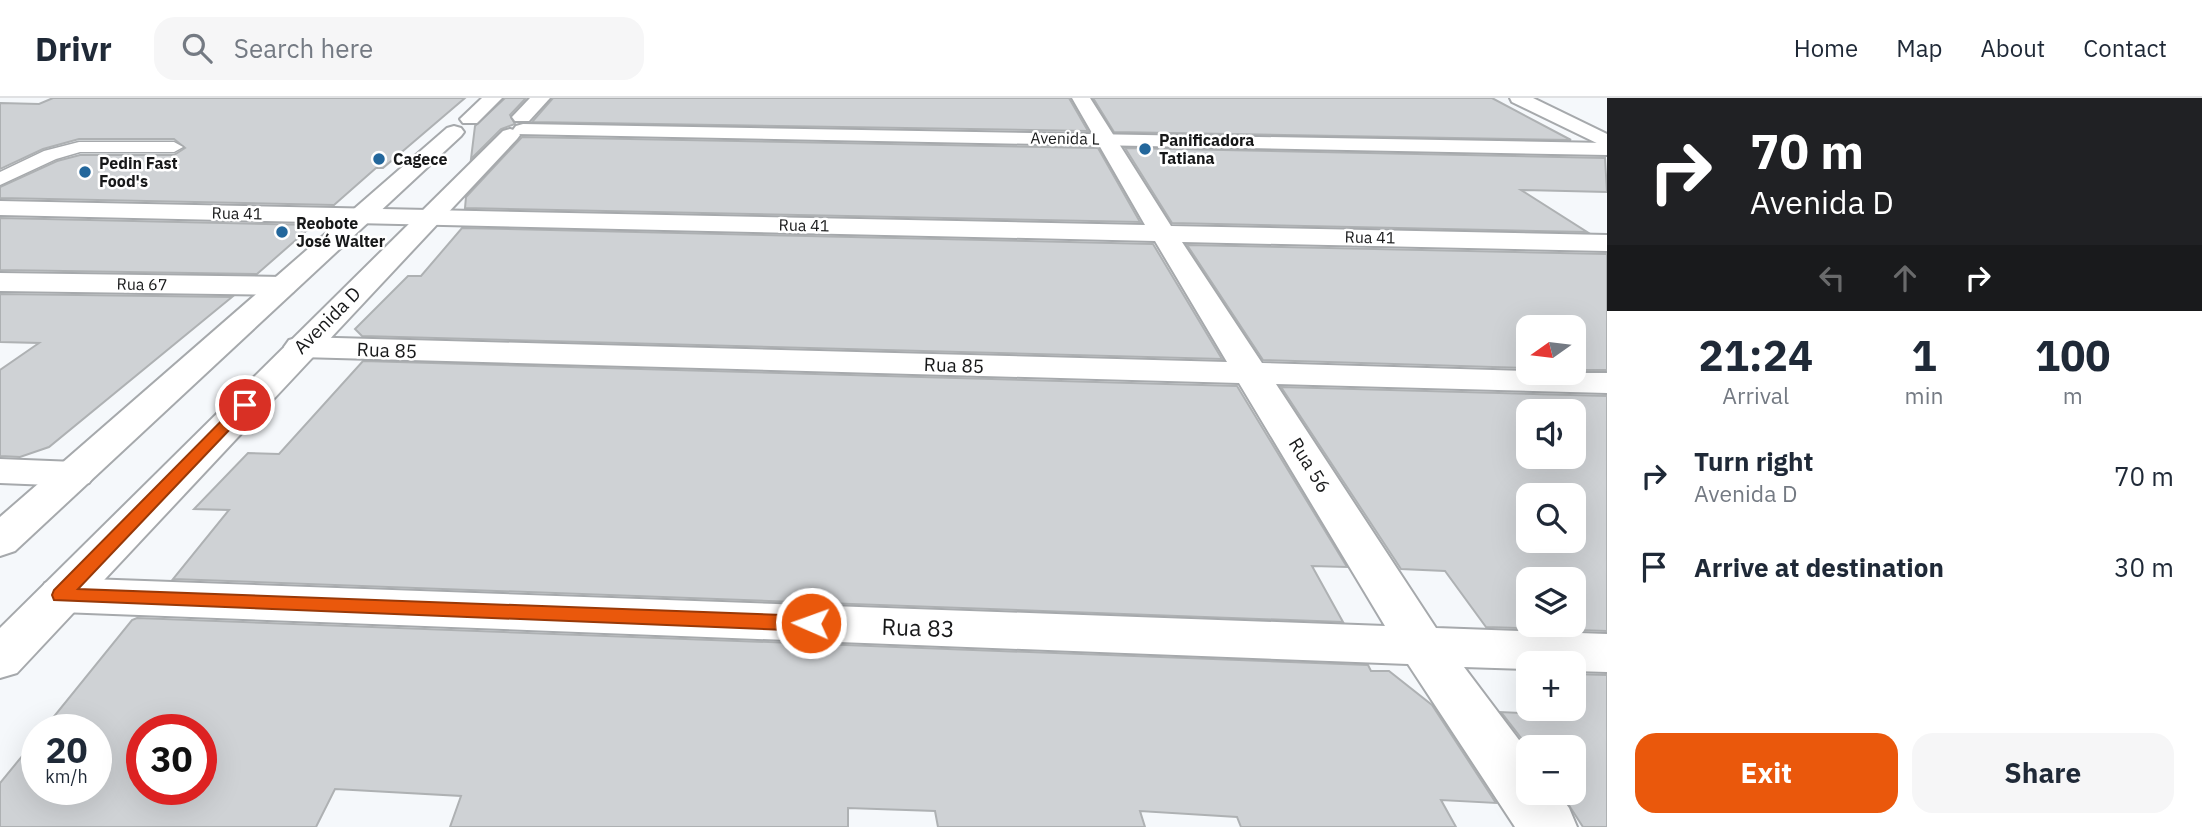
<!DOCTYPE html>
<html lang="en">
<head>
<meta charset="utf-8">
<style>
  :root { --surface:#fff; --page:#f6f6f7; --text:#1f2937; --muted:#747a83; --line:#e0e1e3; --accent:#ea580c }
  body { margin:0; font-family:"IBM Plex Sans",sans-serif; background:var(--page); color:var(--text); height:100vh; display:flex; flex-direction:column; font-size:26px; white-space:nowrap }
  * { box-sizing:border-box; margin:0 }
  p { font-size:23px; color:var(--muted) }
  .icon { flex:none; width:38px; height:38px; fill:none; stroke:currentColor; stroke-width:2; stroke-linecap:round; stroke-linejoin:round }
  .map { position:relative; flex:1; overflow:hidden }
  .details { display:flex; flex-direction:column; background:var(--surface); width:595px }
  .details>* { flex:none }
  .banner { background:#202124; color:#fff; overflow:hidden }
  .needle { width:46px; rotate:256deg }
  .tools { position:absolute; left:1516px; top:217px; display:grid; gap:14px }
  .tools a { display:grid; place-items:center; width:70px; height:70px; border-radius:14px; background:var(--surface); box-shadow:0 7px 28px #0002; font-size:35px }
  .speed { position:absolute; left:21px; top:616px; display:flex; gap:14px; font-size:35px; font-weight:700; text-align:center }
  .speed>* { display:grid; place-content:center; width:91px; height:91px; border-radius:50%; background:var(--surface); box-shadow:0 7px 28px #0002; line-height:1 }
  .speed small { font-size:18px; font-weight:400 }
  .speed .limit { border:10px solid #d22; background:#fff; color:#111 }
  .pin { position:absolute; display:grid; place-items:center; width:60px; height:60px; color:#fff; margin:-30px; border:4px solid #fff; border-radius:50%; box-shadow:0 2px 7px #0007 }
  .me { position:absolute; width:77px; margin:-38px; rotate:272deg; stroke-linejoin:round; filter:drop-shadow(0 0 5px #0008) }
  .turn { display:flex; align-items:center; gap:24px; height:147px; padding:0 28px; font-size:32px }
  .turn .icon { width:91px; height:91px; stroke-width:2.5 }
  .turn b { display:block; font-size:49px; line-height:60px }
  .lanes { display:flex; align-items:center; height:66px; padding:0 28px; background:#0003; justify-content:center; gap:35px; direction:ltr }
  .lanes .off { opacity:.35 }
  .eta { display:flex; justify-content:space-evenly; align-items:center; height:119px; text-align:center }
  .eta b { font-size:42px; font-weight:800; line-height:49px }
  .cta { display:flex; gap:14px; margin-top:auto; padding:14px 28px }
  .cta a { flex:1; height:80px; border-radius:21px; background:var(--accent); color:#fff; font-size:28px; font-weight:800; line-height:80px; text-align:center }
  .cta a+a { background:var(--page); color:var(--text) }
  ul { padding:0; list-style:none }
  li { display:flex; align-items:center; gap:21px; height:91px; padding:0 28px }
  li div { flex:1 }
  li b { display:block; font-size:26px }
  li em { font-style:normal }
  header { display:flex; align-items:center; gap:42px; box-sizing:border-box; height:98px; padding:0 35px; background:var(--surface); border-bottom:2px solid var(--line) }
  header strong { font-size:33px }
  nav { display:flex; gap:38px; margin-inline-start:auto; font-size:24px }
  .search { width:490px; height:63px; background:var(--page); display:flex; align-items:center; gap:18px; box-sizing:border-box; padding:0 24px; border-radius:21px; color:var(--muted); font-size:26px }
  main { display:flex; flex:1; min-height:0 }
  .map>svg:first-child { display:block }
  .building { fill:#cfd2d5; stroke:#aeb1b3; stroke-width:2; fill-rule:evenodd }
  .lines { fill:none; stroke-linecap:round; stroke-linejoin:round }
  .service-casing { stroke:#a6a9ac; stroke-width:3 }
  .minor-casing { stroke:#a6a9ac; stroke-width:4 }
  .tertiary-casing { stroke:#a6a9ac; stroke-width:4 }
  .secondary-casing { stroke:#a6a9ac; stroke-width:4 }
  .service { fill:#fff; fill-rule:evenodd }
  .minor { fill:#fff; fill-rule:evenodd }
  .tertiary { fill:#fff; fill-rule:evenodd }
  .secondary { fill:#fff; fill-rule:evenodd }
  .route { fill:#ea580c; stroke:#983908; stroke-width:2 }
  .poi-dot { fill:#23679c; stroke:#fff; stroke-width:2.5 }
  .labels { text-anchor:middle; dominant-baseline:central; stroke-width:5; stroke-linejoin:round; paint-order:stroke }
  .far-street-label { font-size:16px; fill:#171819; stroke:#fff }
  .far-poi-label { font-size:16px; font-weight:bold; fill:#171819; stroke:#fff; text-anchor:start }
  .street-label { font-size:19px; fill:#171819; stroke:#fff }
  .near-street-label { font-size:23px; fill:#171819; stroke:#fff }
</style>
</head>
<body>
<header>
<strong>Drivr</strong>
<div class="search"><svg class="icon" aria-label="search" viewBox="0 0 24 24"><circle cx="10" cy="10" r="6"/><path d="M15 15l6 6"/></svg>Search here</div>
<nav><a>Home</a><a>Map</a><a>About</a><a>Contact</a></nav>
</header>
<main>
<div class="map">
<svg width="1607" height="729" viewBox="0 0 1607 729">
  <rect width="100%" height="100%" fill="#f5f8fb"/>
  <g class="building">
    <polygon points="53,0 465,0 383,70 376,70 334,107 0,100 0,89 57,63 80,57 174,57 185,50 174,41 79,41 43,51 0,71 0,5 39,6"/>
    <polygon points="505,0 526,0 510,17 515,26 501,31 471,61 475,28"/>
    <polygon points="553,0 1069,0 1088,33 532,24"/>
    <polygon points="1093,0 1492,0 1571,42 1114,34"/>
    <polygon points="522,39 1098,50 1140,124 465,110 466,99"/>
    <polygon points="1125,50 1605,60 1607,94 1521,92 1587,134 1172,125"/>
    <polygon points="0,120 313,127 257,176 0,172"/>
    <polygon points="462,130 1153,146 1222,261 362,238 355,231 408,178 421,178"/>
    <polygon points="1187,147 1607,156 1607,272 1573,272 1573,229 1528,229 1528,270 1263,262"/>
    <polygon points="0,196 232,199 49,349 20,359 0,358 0,272 39,245 0,244"/>
    <polygon points="363,263 1237,288 1347,469 1312,468 1343,524 173,481 229,412 194,411 248,355 279,356"/>
    <path d="M1281,289L1607,298V533L1486,529L1445,473L1401,471ZM1528,313H1573V359H1528ZM1528,397H1573V443H1528ZM1528,481H1573V527H1528Z"/>
    <path d="M137,520L1368,567L1371,573H1389L1432,607L1496,705L1441,702L1456,729H1241L1237,719L1140,713L1145,729H938L935,713L848,710V729H450L461,698L335,691L316,729H0V685L37,640V691H96V632H43L132,522ZM142,632H201V691H142Z"/>
    <polygon points="1573,576 1607,577 1607,729 1583,729 1561,695 1573,695 1573,649 1528,649 1501,614 1541,616 1537,611 1573,611"/>
  </g>
  <g class="lines">
    <g class="service-casing">
      <polygon id="service" points="79,44 174,44 183,49 174,54 80,54 56,61 0,87 0,74 44,53"/>
    </g>
    <g class="minor-casing">
      <g id="minor">
        <polygon points="1072,0 1090,0 1171,128 1607,137 1607,153 1182,144 1262,265 1528,273 1528,275 1607,275 1607,295 1276,286 1436,530 1607,536 1607,574 1573,573 1573,565 1528,565 1528,571 1464,569 1528,654 1528,695 1558,695 1569,710 1577,729 1515,729 1408,566 61,514 45,509 38,497 45,485 61,480 1385,528 1239,285 300,259 289,256 284,249 289,242 300,239 1227,264 1155,143 0,117 0,103 1145,127"/>
        <polygon points="1510,0 1533,0 1607,36 1607,50 1512,4"/>
        <polygon points="0,175 283,179 293,182 297,188 293,194 283,197 0,193"/>
        <polygon points="0,361 75,364 89,367 95,376 89,385 75,388 0,385"/>
      </g>
    </g>
    <g class="tertiary-casing">
      <polygon id="tertiary" points="523,26 1607,45 1607,57 516,36 513,32 516,28"/>
    </g>
    <g class="secondary-casing">
      <g id="secondary">
        <polygon points="482,0 502,0 477,25 463,25 460,21"/>
        <polygon points="530,0 550,0 529,23 515,23 512,19"/>
        <polygon points="454,28 461,30 464,34 461,38 15,453 0,458 0,419 447,30"/>
        <polygon points="510,31 517,33 520,37 517,41 17,575 0,580 0,530 503,33"/>
      </g>
    </g>
    <use href="#service" class="service"/>
    <use href="#minor" class="minor"/>
    <use href="#tertiary" class="tertiary"/>
    <use href="#secondary" class="secondary"/>
  </g>
  <polygon class="route" points="245,302 250,304 252,307 250,310 78,491 811,518 818,520 821,525 818,530 811,533 54,502 52,497 54,492 240,304"/>
  <g class="poi-dot">
    <circle cx="1145" cy="51" r="7"/>
    <circle cx="379" cy="61" r="7"/>
    <circle cx="85" cy="74" r="7"/>
    <circle cx="282" cy="134" r="7"/>
  </g>
  <g class="labels">
    <g class="far-street-label">
      <text transform="translate(1065 40) rotate(1)">Avenida L</text>
      <text transform="translate(237 115) rotate(1)">Rua 41</text>
      <text transform="translate(804 127) rotate(1)">Rua 41</text>
      <text transform="translate(1370 139) rotate(1)">Rua 41</text>
      <text transform="translate(142 186) rotate(1)">Rua 67</text>
    </g>
    <g class="far-poi-label">
      <text x="1159" y="42">Panificadora<tspan x="1159" dy="18">Tatiana</tspan></text>
      <text x="393" y="61">Cagece</text>
      <text x="99" y="65">Pedin Fast<tspan x="99" dy="18">Food's</tspan></text>
      <text x="296" y="125">Reobote<tspan x="296" dy="18">José Walter</tspan></text>
    </g>
    <g class="street-label">
      <text transform="translate(327 222) rotate(-45)">Avenida D</text>
      <text transform="translate(387 252) rotate(2)">Rua 85</text>
      <text transform="translate(954 267) rotate(2)">Rua 85</text>
      <text transform="translate(1310 367) rotate(58)">Rua 56</text>
    </g>
    <g class="near-street-label">
      <text transform="translate(918 529) rotate(2)">Rua 83</text>
    </g>
  </g>
</svg>
<div class="tools">
<a><svg class="needle" viewBox="-14 -14 28 28"><path d="M0-13l5 13h-10z" fill="#e53935"/><path d="M0 13l5-13h-10z" fill="#747a83"/></svg></a>
<a><svg class="icon" aria-label="sound" viewBox="0 0 24 24"><path d="M4 9h4l5-4v14l-5-4H4zM17 9q2 3 0 6"/></svg></a>
<a><svg class="icon" aria-label="search" viewBox="0 0 24 24"><circle cx="10" cy="10" r="6"/><path d="M15 15l6 6"/></svg></a>
<a><svg class="icon" aria-label="layers" viewBox="0 0 24 24"><path d="M12 4l9 5-9 5-9-5zM3 14l9 5 9-5"/></svg></a>
<a>+</a>
<a>−</a>
</div>
<div class="speed"><div>20<small>km/h</small></div><div class="limit">30</div></div>
<div class="pin" style="left:245px;top:307px;background:#d93025"><svg class="icon" aria-label="arrive" viewBox="0 0 24 24"><path d="M6 21V4h12l-3 4 3 4H6"/></svg></div>
<svg class="me" style="left:811px;top:525px" viewBox="-20 -20 40 40"><circle r="17" fill="#ea580c" stroke="#fff" stroke-width="3"/><path d="M0-11L8 9 0 5-8 9z" fill="#fff"/></svg>
</div>
<section class="details">
<div class="banner">
<div class="turn"><svg class="icon" aria-label="right" viewBox="0 0 24 24"><path d="M7 20v-9h11M14 6l5 5-5 5"/></svg><div><b>70 m</b>Avenida D</div></div>
<div class="lanes"><svg class="icon off" aria-label="left" viewBox="0 0 24 24"><path d="M17 20v-9H6M10 6l-5 5 5 5"/></svg><svg class="icon off" aria-label="ahead" viewBox="0 0 24 24"><path d="M12 20V5M6 11l6-6 6 6"/></svg><svg class="icon" aria-label="right" viewBox="0 0 24 24"><path d="M7 20v-9h11M14 6l5 5-5 5"/></svg></div>
</div>
<div class="eta">
<div><b>21:24</b><p>Arrival</p></div>
<div><b>1</b><p>min</p></div>
<div><b>100</b><p>m</p></div>
</div>
<ul>
<li><svg class="icon" aria-label="right" viewBox="0 0 24 24"><path d="M7 20v-9h11M14 6l5 5-5 5"/></svg><div><b>Turn right</b><p>Avenida D</p></div><em>70 m</em></li>
<li><svg class="icon" aria-label="arrive" viewBox="0 0 24 24"><path d="M6 21V4h12l-3 4 3 4H6"/></svg><div><b>Arrive at destination</b></div><em>30 m</em></li>
</ul>
<div class="cta"><a>Exit</a><a>Share</a></div>
</section>
</main>
</body>
</html>
